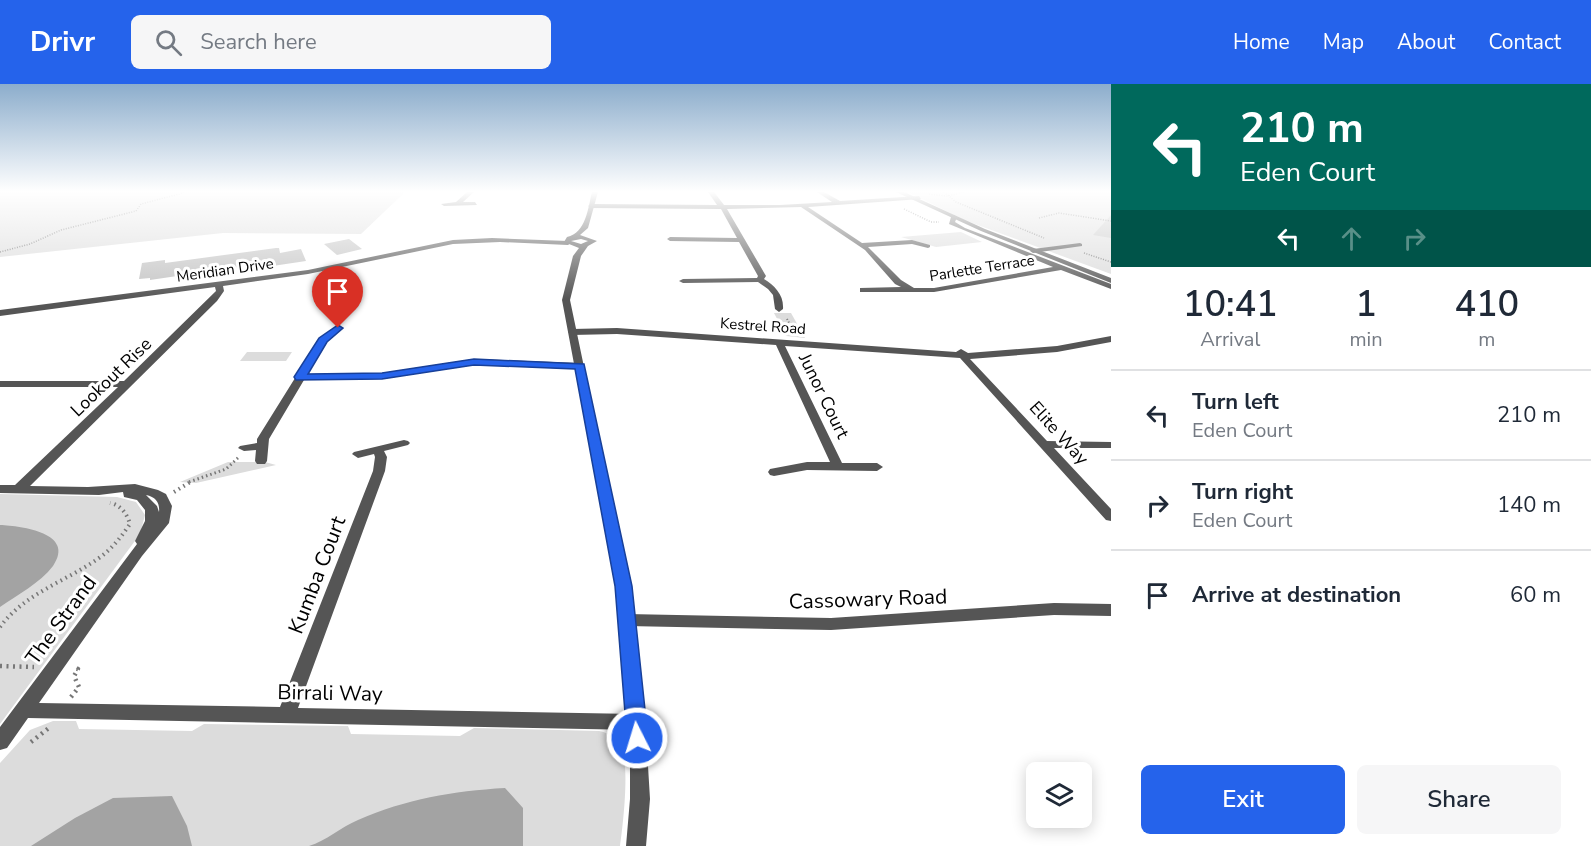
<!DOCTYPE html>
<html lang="en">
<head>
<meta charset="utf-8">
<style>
  :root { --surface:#fff; --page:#f6f6f7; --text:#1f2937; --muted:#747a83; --line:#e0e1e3; --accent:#2563eb }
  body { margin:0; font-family:"Nunito Sans",sans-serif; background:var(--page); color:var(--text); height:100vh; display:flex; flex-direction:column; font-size:22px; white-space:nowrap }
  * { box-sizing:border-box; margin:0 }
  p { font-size:20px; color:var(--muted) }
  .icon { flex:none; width:33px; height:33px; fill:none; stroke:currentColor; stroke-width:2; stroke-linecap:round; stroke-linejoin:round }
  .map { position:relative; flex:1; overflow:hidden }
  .sheet { display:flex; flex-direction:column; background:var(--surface); width:480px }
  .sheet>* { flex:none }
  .banner { background:#00695c; color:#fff; overflow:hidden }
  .controls { position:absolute; left:1026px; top:678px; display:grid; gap:12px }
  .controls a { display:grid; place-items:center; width:66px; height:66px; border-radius:9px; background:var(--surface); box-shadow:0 3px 15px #0003; font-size:30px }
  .pin { position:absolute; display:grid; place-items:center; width:51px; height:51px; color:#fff; margin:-62px -26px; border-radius:50% 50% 50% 0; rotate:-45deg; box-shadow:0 0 6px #0007 }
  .pin .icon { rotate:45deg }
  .me { position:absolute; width:66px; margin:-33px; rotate:355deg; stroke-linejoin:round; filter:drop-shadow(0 0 4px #0008) }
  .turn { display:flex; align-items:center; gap:21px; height:126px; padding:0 30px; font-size:27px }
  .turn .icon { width:78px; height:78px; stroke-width:2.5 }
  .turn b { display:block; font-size:42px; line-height:51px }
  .lanes { display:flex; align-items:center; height:57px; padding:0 30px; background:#0003; justify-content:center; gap:30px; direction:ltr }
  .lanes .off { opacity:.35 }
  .eta { display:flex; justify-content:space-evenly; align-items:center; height:102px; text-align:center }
  .eta b { font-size:36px; font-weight:600; line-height:42px }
  .primary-button { display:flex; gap:12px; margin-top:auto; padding:12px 30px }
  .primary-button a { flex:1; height:69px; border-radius:9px; background:var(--accent); color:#fff; font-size:24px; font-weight:600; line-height:69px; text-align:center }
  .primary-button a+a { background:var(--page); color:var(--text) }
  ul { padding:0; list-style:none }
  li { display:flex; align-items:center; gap:18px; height:90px; padding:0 30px; border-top:2px solid var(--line) }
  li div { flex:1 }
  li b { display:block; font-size:22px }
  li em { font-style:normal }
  header { display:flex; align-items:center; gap:36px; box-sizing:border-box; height:84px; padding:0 30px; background:var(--accent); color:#fff }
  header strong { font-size:28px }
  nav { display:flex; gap:33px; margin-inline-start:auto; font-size:21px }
  .search { width:420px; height:54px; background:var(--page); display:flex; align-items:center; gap:15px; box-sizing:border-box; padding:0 21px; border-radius:9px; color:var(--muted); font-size:22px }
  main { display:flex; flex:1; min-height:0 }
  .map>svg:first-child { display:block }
  .green { fill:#dcdcdc }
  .water { fill:#a3a3a3 }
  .building { fill:#c4c4c4 }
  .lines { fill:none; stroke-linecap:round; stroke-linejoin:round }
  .path-far4 { stroke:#777; stroke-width:1.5; stroke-dasharray:1 1.5; stroke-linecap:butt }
  .path-far3 { stroke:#777; stroke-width:2; stroke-dasharray:1 2; stroke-linecap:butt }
  .path-far2 { stroke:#777; stroke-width:3; stroke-dasharray:1.5 3; stroke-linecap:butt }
  .path-far1 { stroke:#777; stroke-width:4; stroke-dasharray:1.5 4; stroke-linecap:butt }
  .path { stroke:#777; stroke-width:4.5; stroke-dasharray:2 4.5; stroke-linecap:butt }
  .service { fill:#555; fill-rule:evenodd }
  .minor { fill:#555; fill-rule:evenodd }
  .tertiary { fill:#555; fill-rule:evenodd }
  .route { fill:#2563eb; stroke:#184099; stroke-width:1.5 }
  .labels { text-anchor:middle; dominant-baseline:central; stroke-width:6; stroke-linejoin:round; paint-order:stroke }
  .far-street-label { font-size:15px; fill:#000; stroke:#fff }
  .street-label { font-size:18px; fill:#000; stroke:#fff }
  .near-street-label { font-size:21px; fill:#000; stroke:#fff }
</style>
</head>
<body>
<header>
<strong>Drivr</strong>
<div class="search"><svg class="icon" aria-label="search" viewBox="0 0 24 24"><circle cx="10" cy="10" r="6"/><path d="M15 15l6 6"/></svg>Search here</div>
<nav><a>Home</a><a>Map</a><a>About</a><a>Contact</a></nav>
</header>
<main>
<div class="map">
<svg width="1111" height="762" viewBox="0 0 1111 762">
  <rect width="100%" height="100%" fill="#fff"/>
  <g class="green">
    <polygon points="0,108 405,108 361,150 223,149 0,173"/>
    <polygon points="908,108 1111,108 1111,190 964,136"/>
    <polygon points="961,148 982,158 936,163 901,153"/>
    <polygon points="774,229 791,229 805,254 786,252"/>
    <polygon points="247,268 292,268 286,277 240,277"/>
    <polygon points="228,378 265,378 276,381 196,399 180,398"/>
    <polygon points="0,410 117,413 136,418 145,431 140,450 0,640"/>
    <path d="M53,637H76L79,645L192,647L204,640L348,642L351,650L460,652L474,644L599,647C609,649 616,653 621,663C630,681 623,741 620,762H0V679L30,646Z"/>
  </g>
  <g class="water">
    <path d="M0,441C22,442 76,449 53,482C40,499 17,511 0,523Z"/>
    <path d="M505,704L523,724V762H309C326,757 341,743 358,736C406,715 453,707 505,704Z"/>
    <polygon points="172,712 187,742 192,762 31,762 75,734 113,714"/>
  </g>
  <g class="building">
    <polygon points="1111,131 1111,154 1093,151"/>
    <polygon points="349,155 362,165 337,171 324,160"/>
    <polygon points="276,164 279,164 280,169 301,165 306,177 252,185 252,182 245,182 150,196 150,194 139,195 142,179 165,176 165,179"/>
  </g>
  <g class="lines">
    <g class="path-far4">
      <polyline points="944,108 956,118 1044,154"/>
      <polyline points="929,110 947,112 965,108"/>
      <polyline points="904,125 931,138 939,138"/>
      <polyline points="1039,134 1059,129 1111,137"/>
      <polyline points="0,168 30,160 61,146 136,127 141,120 187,108"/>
      <polyline points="1084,169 1111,178"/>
    </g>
    <polyline class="path-far3" points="787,235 795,250"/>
    <polyline class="path-far2" points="189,398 226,385 240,372"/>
    <g class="path-far1">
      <polyline points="174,408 192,397"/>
      <path d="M0,543C25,509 65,498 99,474C112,465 121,453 130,440C127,430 121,421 110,419"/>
    </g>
    <g class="path">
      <polyline points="0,582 34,583"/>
      <polyline points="71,613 79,603 74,592 78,585 74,584"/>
      <polyline points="31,658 50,643"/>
    </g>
    <polygon class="service" points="1080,159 1082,160 1082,162 1033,169 1030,167 1033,165"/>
    <g class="minor">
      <polygon points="467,108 474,108 463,118 475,118 477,121 444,122 441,120 456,118"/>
      <path d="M708,108H714L724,121H780L832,118L817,108H824L840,117L919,112L921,115L808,123L862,159L912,156L930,161V163L928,164L912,160L868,163L901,196L914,204H934L1053,183L949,140L951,133L954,131L957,133L955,138L965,144L1111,200V205L1061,186L934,208H860V204L901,203L895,200L865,166L801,123L727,125L766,192L764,195C775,202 784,211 783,225L779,228L775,225L773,211L768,205L758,198L683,199L679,197L683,195L757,194L758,192L739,158L670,157L667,155L670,153L737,154L721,125L591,124L588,122L591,120L717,121Z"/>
      <path d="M492,154L568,157L571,159L568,161L500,158L453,160L308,190L223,202L224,207L217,217L30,402L88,403L135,400L158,406L166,410L172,422L169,439L142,472L39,619L280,623L373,387L375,373L374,370L358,374L352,370L354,368L404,356L408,357L410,359L408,361L384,367L387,373L385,387L298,624L636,630L642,632L645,638L642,644L636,646L28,634L7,664L0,666V643L137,460L135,457L145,437V426L137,416L124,413L123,408L99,411L0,409V401H15L118,303H0V297H124L216,207L215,203L0,232V226L308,186L453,156ZM146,411C156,413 160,419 159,428L157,422Z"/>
      <polygon points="338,241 342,244 327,258 307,290 382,289 474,275 580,279 585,282 580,285 474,281 382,295 304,296 269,355 267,377 265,380 257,380 255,377 256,366 244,367 238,364 240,362 257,359 257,355 320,254"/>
      <polygon points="617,244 956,268 961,265 968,269 1057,262 1111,252 1111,258 1057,268 970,275 1047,357 1111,358 1111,364 1054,364 1111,425 1111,437 1106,436 960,274 785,262 842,379 877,379 883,383 877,387 807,386 774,392 770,391 768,388 770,385 807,378 830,378 776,261 617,250 572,251 568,248 572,245"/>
      <polygon points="1054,519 1111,520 1111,532 1054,531 831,546 627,542 621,540 619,536 621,532 627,530 831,534"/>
    </g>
    <g class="tertiary">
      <path d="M592,108H598L588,144L580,151L597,157L588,162L581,172L570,216L630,503L648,682L650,715L646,762H626L630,715V682L616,503L562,216L573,172L579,164L564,158L567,153C586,149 588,124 592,108ZM581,155L588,157L581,160L571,157Z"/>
      <polygon points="896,108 904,108 985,145 1111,194 1111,199 981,147"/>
    </g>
  </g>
  <linearGradient id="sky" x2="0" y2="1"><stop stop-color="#8cadcc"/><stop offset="0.5" stop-color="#fff"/><stop offset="1" stop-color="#fff" stop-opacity="0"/></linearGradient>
  <rect width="1111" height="215" fill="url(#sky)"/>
  <polygon class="route" points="338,241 343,244 327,258 308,290 382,289 474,275 584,280 632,502 648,654 645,660 637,663 630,660 627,654 615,502 575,285 474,281 382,295 296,296 294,293 319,254"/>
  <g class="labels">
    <g class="far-street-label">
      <text transform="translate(982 184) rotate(-9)">Parlette Terrace</text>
      <text transform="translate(225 186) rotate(-8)">Meridian Drive</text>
      <text transform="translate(763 242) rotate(4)">Kestrel Road</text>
    </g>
    <g class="street-label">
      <text transform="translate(111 293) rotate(-44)">Lookout Rise</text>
      <text transform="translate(824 312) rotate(64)">Junor Court</text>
      <text transform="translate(1059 349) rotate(48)">Elite Way</text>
    </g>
    <g class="near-street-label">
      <text transform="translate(317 491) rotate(-69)">Kumba Court</text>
      <text transform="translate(868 515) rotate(-2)">Cassowary Road</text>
      <text transform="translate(61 536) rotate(-54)">The Strand</text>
      <text transform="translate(330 609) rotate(1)">Birrali Way</text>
    </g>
  </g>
</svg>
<div class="controls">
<a><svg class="icon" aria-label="layers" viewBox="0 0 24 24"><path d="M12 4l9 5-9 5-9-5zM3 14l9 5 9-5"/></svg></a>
</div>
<div class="pin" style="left:338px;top:244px;background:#d93025"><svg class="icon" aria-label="arrive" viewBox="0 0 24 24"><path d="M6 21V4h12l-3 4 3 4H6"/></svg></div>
<svg class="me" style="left:637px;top:654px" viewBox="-20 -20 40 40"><circle r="17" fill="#2563eb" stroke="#fff" stroke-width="3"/><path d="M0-11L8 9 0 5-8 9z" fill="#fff"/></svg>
</div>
<section class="sheet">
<div class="banner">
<div class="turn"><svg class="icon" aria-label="left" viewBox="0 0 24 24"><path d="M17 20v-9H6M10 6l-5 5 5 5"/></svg><div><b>210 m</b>Eden Court</div></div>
<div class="lanes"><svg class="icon" aria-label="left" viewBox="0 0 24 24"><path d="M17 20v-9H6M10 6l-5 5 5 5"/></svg><svg class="icon off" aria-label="ahead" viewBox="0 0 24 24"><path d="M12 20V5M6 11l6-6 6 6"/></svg><svg class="icon off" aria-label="right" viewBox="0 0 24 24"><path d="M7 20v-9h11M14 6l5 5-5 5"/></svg></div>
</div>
<div class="eta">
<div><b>10:41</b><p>Arrival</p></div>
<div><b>1</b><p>min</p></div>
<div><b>410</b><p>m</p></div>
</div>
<ul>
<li><svg class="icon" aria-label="left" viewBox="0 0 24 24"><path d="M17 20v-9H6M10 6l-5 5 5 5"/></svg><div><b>Turn left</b><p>Eden Court</p></div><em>210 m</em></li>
<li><svg class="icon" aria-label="right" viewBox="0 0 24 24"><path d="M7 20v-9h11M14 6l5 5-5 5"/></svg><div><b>Turn right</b><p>Eden Court</p></div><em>140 m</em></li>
<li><svg class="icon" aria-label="arrive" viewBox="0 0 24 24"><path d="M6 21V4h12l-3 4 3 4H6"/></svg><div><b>Arrive at destination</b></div><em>60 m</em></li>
</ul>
<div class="primary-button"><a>Exit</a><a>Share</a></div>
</section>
</main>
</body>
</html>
